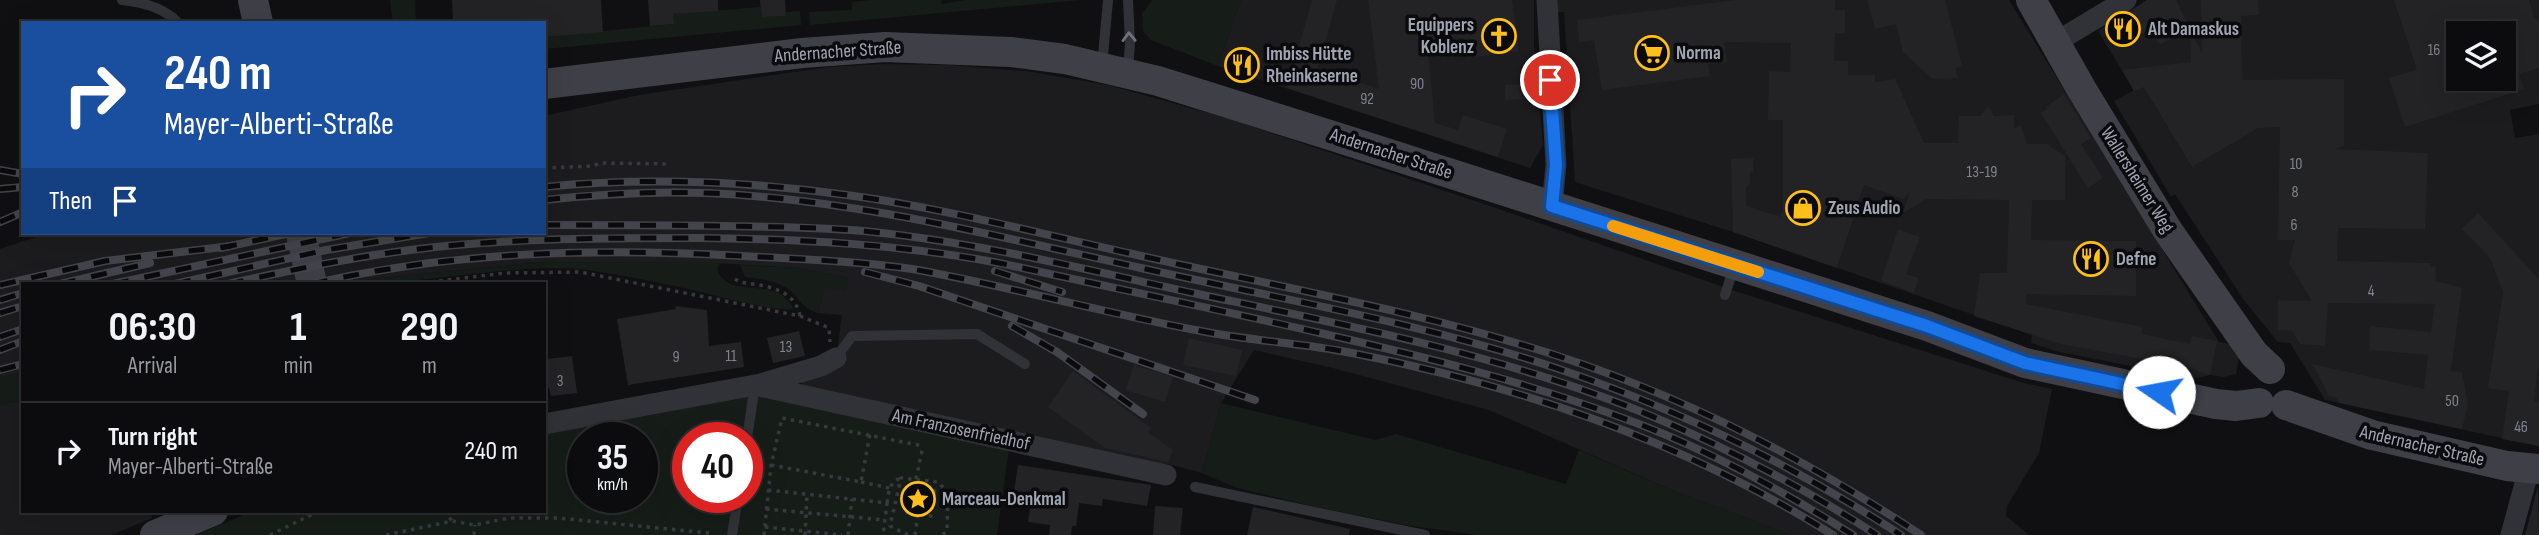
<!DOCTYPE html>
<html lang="en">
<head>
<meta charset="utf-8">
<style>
  :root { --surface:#0c0c0e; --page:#1a1a1c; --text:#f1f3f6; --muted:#9a9b9e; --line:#2c2c2e }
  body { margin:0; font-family:"Sofia Sans Condensed",sans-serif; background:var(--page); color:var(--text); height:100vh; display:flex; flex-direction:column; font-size:26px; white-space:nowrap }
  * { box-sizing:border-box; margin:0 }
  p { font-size:23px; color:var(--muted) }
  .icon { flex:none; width:38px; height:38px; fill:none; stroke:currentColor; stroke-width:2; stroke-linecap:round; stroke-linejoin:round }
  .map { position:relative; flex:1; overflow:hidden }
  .details { position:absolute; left:21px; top:282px; width:525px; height:231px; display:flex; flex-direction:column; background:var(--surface); border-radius:0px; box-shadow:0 7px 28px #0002,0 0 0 2px var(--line) }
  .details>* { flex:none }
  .top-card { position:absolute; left:21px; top:21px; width:525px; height:214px; border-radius:0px; box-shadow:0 7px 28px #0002,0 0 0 2px var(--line); background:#1a4fa0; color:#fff; overflow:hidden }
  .buttons { position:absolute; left:2446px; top:21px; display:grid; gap:14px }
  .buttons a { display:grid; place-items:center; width:70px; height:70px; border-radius:0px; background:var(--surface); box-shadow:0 7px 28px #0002,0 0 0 2px var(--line); font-size:35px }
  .speed { position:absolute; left:567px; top:422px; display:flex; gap:14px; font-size:35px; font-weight:700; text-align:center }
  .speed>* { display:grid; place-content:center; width:91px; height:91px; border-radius:50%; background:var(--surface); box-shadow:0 7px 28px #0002,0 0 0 2px var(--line); line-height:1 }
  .speed small { font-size:18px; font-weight:400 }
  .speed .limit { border:10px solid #d22; background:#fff; color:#111 }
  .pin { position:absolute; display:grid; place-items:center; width:60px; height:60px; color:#fff; margin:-30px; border:4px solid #fff; border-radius:50%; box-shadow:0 2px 7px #0007 }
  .me { position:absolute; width:77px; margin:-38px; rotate:282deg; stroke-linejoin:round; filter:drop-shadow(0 0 5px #0008) }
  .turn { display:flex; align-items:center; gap:24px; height:147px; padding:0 28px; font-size:32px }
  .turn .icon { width:91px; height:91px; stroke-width:2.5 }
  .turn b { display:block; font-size:49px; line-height:60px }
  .then { display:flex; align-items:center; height:66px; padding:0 28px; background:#0003; gap:14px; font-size:26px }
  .eta { display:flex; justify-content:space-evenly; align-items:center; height:119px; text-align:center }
  .eta b { font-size:42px; font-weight:700; line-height:49px }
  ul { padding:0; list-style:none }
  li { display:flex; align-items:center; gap:21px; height:98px; padding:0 28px; border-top:2px solid var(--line) }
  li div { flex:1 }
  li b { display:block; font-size:26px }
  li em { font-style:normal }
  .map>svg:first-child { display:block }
  .built { fill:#1c1c1f; fill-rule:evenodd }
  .green { fill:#161d18; fill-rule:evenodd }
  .building { fill:#232326; fill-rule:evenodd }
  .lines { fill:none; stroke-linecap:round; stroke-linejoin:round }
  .path { stroke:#37393e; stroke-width:3.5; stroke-dasharray:3.5 5; stroke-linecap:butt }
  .lane { stroke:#313237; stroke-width:10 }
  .street { stroke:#313237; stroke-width:21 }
  .secondary { stroke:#3f4047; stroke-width:30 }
  .rail-casing { stroke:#44454c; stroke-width:8 }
  .rail { stroke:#0b0b0d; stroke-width:5; stroke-dasharray:16; stroke-linecap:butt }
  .oneway { stroke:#6e717c }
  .route-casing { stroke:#114b97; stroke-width:18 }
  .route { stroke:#1a73e8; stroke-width:12 }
  .slow { stroke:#f59e0b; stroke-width:12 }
  .labels { text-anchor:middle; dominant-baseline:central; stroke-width:7; stroke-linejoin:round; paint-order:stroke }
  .number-label { font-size:16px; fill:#808490 }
  .poi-label { font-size:19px; font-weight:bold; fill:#a0a5b4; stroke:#0b0b0d; text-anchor:start }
  .street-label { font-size:19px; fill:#a0a5b4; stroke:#0b0b0d }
</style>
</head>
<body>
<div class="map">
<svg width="2539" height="535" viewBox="0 0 2539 535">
  <rect width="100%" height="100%" fill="#101012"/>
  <g class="built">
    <polygon points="1241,0 1534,0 1534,46 1543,145 1530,168 1218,66"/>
    <polygon points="1553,0 2009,0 2219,342 2230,344 2239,357 2236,374 2224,377 2210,375 2196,378 2182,376 2059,352 2031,343 2032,335 1733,232 1575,182 1564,12 1550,13"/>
    <path d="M2147,0H2539V104L2510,110L2515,138L2539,134V446L2325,400L2290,343L2278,342L2243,299L2175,194L2171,197L2114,101L2134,90L2098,31ZM2459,33H2504V79H2459Z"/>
    <polygon points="886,64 948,65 1026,71 1108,85 1230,119 1490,206 1735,291 2024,383 2052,389 2039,453 2007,506 2006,516 2029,535 1792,535 1676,492 1489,410 1337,369 1254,350 1221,403 1202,473 1172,465 1092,454 801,390 803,376 835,366 842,315 818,313 824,288 849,278 798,268 714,263 545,262 371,279 350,284 23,284 23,372 0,378 0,249 48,233 544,233 544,116 639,95 828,67"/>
    <polygon points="23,399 23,511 150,511 152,518 111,535 0,535 0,405"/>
  </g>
  <g class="green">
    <polygon points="390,0 415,0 416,23 393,23"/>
    <polygon points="870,0 941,0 942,4 965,0 1080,0 810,25 809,12 852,10 852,2"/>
    <polygon points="1152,0 1241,0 1218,66 1151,40 1143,31 1142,14"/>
    <polygon points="761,7 762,17 786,16 786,12 800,11 801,25 544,49 544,37 673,24 673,14"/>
    <path d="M545,262L720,263L717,269C726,295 759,283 778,293C785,296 790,303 794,309C775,313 700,291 675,286C634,278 590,267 548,268C482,270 417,284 351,283L371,279Z"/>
    <path d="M740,265L798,268L849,278L846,291L824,288L818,313C799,308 799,294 783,286C773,280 757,279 745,277Z"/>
    <polygon points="23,372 23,399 0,405 0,378"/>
    <path d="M754,394L1009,449L997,535H196L253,511H544V432ZM583,438H642V497H583ZM688,438H747V497H688Z"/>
    <polygon points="1221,403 1375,440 1396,434 1566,484 1579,450 1676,492 1792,535 1477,535 1406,525 1321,508 1237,488 1202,473"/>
  </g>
  <g class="building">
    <polygon points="452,0 601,0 603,32 544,37 544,23 453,23"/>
    <polygon points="648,0 718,0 718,11 673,14 674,24 650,26"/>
    <polygon points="760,0 785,0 786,16 762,17"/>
    <polygon points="1312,0 1337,0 1318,68 1379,89 1368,0 1512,0 1519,51 1467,58 1464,38 1427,41 1435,123 1458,130 1463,115 1507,129 1498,157 1287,88"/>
    <polygon points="1735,0 1835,0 1835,10 1845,10 1845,33 1835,33 1834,61 1848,61 1848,75 1875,75 1875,82 1895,79 1924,143 1958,143 1959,116 1981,116 1988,106 1994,116 2014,115 2014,129 2021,125 2027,144 2047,144 2065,156 2065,200 2032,200 2031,240 2136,241 2136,296 2026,294 2026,304 2143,327 2141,334 2190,344 2192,336 2217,341 2210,375 2185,367 2061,344 1974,316 1980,273 2007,273 2009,200 1926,199 1903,213 1910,192 1903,199 1864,185 1837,268 1733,232 1731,159 1753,158 1753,172 1750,173 1750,184 1746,187 1746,206 1781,217 1781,213 1783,213 1783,120 1768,120 1769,71 1790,72 1791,43 1724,42 1727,62 1708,64 1710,76 1602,90 1594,40 1579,42 1577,20"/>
    <polygon points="1867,0 1945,0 1962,66 1955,68 1958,78 1932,79 1903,52 1896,24 1875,29"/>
    <polygon points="2147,0 2176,0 2190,29 2160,44 2153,35 2147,39 2142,32 2118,46 2106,27"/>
    <polygon points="2201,0 2258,0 2259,15 2241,16 2242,80 2344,79 2344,146 2336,149 2428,153 2425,229 2338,228 2337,261 2431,263 2430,267 2435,267 2436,281 2462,288 2451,371 2462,372 2468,404 2462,429 2339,403 2337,398 2329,396 2312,364 2424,389 2428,355 2369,350 2370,326 2431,332 2435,304 2328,303 2325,346 2300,344 2292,331 2278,330 2278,300 2312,301 2289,263 2295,240 2278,240 2280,127 2258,128 2192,167 2144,87 2134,91 2122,70 2191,62 2190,30 2202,53"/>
    <path d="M2394,0H2529L2534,18L2539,21V68L2519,74L2524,89L2405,127L2389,78L2417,70ZM2459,33H2504V79H2459Z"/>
    <polygon points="1232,55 1253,63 1248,76 1227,68"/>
    <polygon points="1537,83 1538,99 1505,100 1505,85"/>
    <polygon points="2064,94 2091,138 2081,144 2103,178 2088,188 2041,113 2048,109 2046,107"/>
    <polygon points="2478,213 2539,279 2539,360 2534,401 2539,402 2539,446 2502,439 2509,391 2488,388 2503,292 2490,258 2462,229"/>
    <polygon points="1898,229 1920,237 1906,274 1919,278 1914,293 1881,281"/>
    <polygon points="675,306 707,310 709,346 741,342 744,367 628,385 617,319 676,309"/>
    <polygon points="799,331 805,356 773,363 767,338"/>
    <polygon points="1189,338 1242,350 1236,376 1183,365"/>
    <polygon points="572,356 577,393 551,396 549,388 546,388 545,373 548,373 546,359"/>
    <polygon points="1134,365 1173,377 1165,402 1125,390"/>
    <polygon points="1073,371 1151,428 1148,432 1173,450 1168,462 1105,448 1048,407"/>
    <polygon points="1018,465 1151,485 1147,506 1103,499 1102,506 1079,503 1076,526 1072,526 1071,535 1049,535 1050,525 1028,522 1031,501 1013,498"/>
    <polygon points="2538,486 2539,535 2525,535"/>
    <polygon points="1155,506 1183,508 1180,535 1153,535"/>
    <polygon points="1253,507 1350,529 1349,535 1247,535"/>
  </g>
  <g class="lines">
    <g class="path">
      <polyline points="544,168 593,166 600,163 666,164"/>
      <path d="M735,279L740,282C764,286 794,287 800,316"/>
      <polyline points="414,284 505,273 580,272 800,316 829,328 830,342"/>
      <polyline points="771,465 861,482 870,434"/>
      <polyline points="916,479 923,446"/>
      <polyline points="861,482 889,488"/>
      <polygon points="911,485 935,488 931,516 907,513"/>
      <polyline points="768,490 887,503 883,535"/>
      <path d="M887,503C889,491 889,482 901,478"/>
      <polyline points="766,509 885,520"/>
      <polyline points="444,511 452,521"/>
      <polyline points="765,527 842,535"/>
      <polyline points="270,535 319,511"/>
      <polyline points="386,535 452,521 475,525 509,518 558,518 709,533"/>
      <polyline points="474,535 475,525"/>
      <polyline points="764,535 771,465 782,418 923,446"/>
      <polyline points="805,535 807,494"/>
      <polyline points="848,535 852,499"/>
      <polyline points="908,535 890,526 901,478 938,482 948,493 947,531 942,535"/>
      <polyline points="915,535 918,514"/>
    </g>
    <g class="lane">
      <path d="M122,0C141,2 165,8 178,23"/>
      <polyline points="1128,0 1130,42 1128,71"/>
      <polyline points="1102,67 1108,0"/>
      <polyline points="1725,295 1734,267"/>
      <polyline points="836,358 852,336 977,334 1025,364"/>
      <polyline points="747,438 755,385"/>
      <polyline points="1195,487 1425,535"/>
      <polyline points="732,535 738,497"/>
    </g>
    <g class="street">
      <polyline points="1547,0 1556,165 1552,206"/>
      <polyline points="2056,42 2126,0"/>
      <polyline points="757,385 821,366 836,358"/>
      <polyline points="544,424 755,385 1166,475"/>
      <polyline points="2511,535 2529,469"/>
    </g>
    <g class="secondary">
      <polyline points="253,0 258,23"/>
      <polyline points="2031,0 2082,90 2168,231 2254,354 2270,369"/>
      <polyline points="544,84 802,53 885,47 1011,52 1065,59 1158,81 1333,136 1927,326 2025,363 2216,404 2236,406 2259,403"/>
      <polyline points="301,233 312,284"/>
      <polyline points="2286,405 2372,435 2507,466 2539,469"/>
      <polyline points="155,535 213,511"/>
    </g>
    <g class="rail-casing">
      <g id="rail">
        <polyline points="0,170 23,174"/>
        <path d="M544,187C646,177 746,181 847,195C944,208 1041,234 1137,255C1275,286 1417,311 1552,354C1683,396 1806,459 1921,535"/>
        <polyline points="0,189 23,187"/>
        <path d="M544,200C599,194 653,191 707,193C854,199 999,237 1141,268C1280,299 1422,323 1556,368C1678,409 1793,465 1901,535"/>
        <polyline points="0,222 23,212"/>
        <path d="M544,225C605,225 665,225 725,226C772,227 818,227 864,231C976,242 1084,269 1193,293C1341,324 1495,353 1637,410C1720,444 1801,486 1877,535"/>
        <polyline points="221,248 290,233"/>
        <polyline points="995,271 1062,292"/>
        <polyline points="865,272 919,286 1255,400"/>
        <polyline points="60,284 150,263"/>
        <polyline points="113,284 350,233"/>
        <polyline points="175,284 326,250 429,233"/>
        <path d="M228,284C283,272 338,260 395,252C495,238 596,238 697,238C801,239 902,244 1004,264C1109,287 1215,309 1320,333C1426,357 1530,383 1631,421C1709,450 1783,491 1853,535"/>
        <path d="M312,284C453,251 598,248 742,256C798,259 855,261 912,269C1009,286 1104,313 1201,331C1251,341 1302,343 1352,353C1521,386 1687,443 1833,535"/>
        <polyline points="0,285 105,261 231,246"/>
        <polyline points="0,300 23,293"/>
        <polyline points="0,313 23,306"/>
        <polyline points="1012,326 1057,352 1143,414"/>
        <polyline points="0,337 23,329"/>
        <polyline points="0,350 23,341"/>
        <polyline points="0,370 23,364"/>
      </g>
    </g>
    <use href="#rail" class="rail"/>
  </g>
  <defs><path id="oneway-chevron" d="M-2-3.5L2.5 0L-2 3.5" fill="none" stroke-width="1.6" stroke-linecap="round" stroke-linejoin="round" transform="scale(1.75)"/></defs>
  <use class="oneway" href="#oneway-chevron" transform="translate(1129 37) rotate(-91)"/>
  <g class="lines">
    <g class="route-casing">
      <polyline id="route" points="1550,80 1556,165 1552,206 1927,326 2025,363 2159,392"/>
    </g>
    <use href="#route" class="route"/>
    <polyline class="slow" points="1613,226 1758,272"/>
  </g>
  <defs>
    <g id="restaurant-ring" transform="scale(1.75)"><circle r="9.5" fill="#0b0b0d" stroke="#ffbf1b" stroke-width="1.5"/><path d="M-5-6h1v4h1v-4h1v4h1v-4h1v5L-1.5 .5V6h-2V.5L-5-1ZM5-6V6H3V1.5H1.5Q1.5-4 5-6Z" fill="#ffbf1b"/></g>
    <g id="church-ring" transform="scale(1.75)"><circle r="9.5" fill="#0b0b0d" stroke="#ffbf1b" stroke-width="1.5"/><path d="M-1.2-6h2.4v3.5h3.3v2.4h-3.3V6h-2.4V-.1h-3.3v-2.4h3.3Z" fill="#ffbf1b"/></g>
    <g id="supermarket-ring" transform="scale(1.75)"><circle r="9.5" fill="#0b0b0d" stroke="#ffbf1b" stroke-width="1.5"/><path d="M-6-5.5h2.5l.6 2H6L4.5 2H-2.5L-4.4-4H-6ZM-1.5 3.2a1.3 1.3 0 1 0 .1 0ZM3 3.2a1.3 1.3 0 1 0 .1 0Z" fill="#ffbf1b"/></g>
    <g id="shop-ring" transform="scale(1.75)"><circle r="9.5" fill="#0b0b0d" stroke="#ffbf1b" stroke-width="1.5"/><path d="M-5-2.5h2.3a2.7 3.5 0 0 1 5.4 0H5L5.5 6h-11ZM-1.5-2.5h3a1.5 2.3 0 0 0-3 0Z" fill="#ffbf1b"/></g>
    <g id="sight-ring" transform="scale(1.75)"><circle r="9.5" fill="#0b0b0d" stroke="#ffbf1b" stroke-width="1.5"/><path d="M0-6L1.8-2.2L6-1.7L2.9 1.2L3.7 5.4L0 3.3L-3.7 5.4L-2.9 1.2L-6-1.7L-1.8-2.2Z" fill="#ffbf1b"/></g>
  </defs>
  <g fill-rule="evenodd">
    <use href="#restaurant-ring" x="2123" y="29"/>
    <use href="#church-ring" x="1499" y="36"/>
    <use href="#supermarket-ring" x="1652" y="53"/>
    <use href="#restaurant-ring" x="1242" y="65"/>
    <use href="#shop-ring" x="1803" y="208"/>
    <use href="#restaurant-ring" x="2091" y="259"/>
    <use href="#sight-ring" x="918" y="499"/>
  </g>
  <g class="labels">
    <g class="number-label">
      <text x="2434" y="50">16</text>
      <text x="1417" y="84">90</text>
      <text x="1367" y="99">92</text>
      <text x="2296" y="164">10</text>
      <text x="1982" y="172">13-19</text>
      <text x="2295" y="192">8</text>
      <text x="2294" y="225">6</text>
      <text x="2371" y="291">4</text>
      <text x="786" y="347">13</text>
      <text x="731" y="356">11</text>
      <text x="676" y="357">9</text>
      <text x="560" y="381">3</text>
      <text x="2452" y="401">50</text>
      <text x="2521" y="427">46</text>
    </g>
    <g class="poi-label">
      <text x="1474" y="25" text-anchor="end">Equippers<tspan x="1474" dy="22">Koblenz</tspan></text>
      <text x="2148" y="29">Alt Damaskus</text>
      <text x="1676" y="53">Norma</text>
      <text x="1266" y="54">Imbiss Hütte<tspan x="1266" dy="22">Rheinkaserne</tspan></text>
      <text x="1828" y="208">Zeus Audio</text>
      <text x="2116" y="259">Defne</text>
      <text x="942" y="499">Marceau-Denkmal</text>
    </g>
    <g class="street-label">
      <text transform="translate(838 52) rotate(-4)">Andernacher Straße</text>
      <text transform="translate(1391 154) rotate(18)">Andernacher Straße</text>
      <text transform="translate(2137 180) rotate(58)">Wallersheimer Weg</text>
      <text transform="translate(961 430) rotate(12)">Am Franzosenfriedhof</text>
      <text transform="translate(2422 446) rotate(13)">Andernacher Straße</text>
    </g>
  </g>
</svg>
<div class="buttons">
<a><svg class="icon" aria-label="layers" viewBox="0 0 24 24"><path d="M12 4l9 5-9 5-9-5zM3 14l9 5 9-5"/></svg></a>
</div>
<div class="speed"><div>35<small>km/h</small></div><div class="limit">40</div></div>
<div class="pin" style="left:1550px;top:80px;background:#d93025"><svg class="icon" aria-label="arrive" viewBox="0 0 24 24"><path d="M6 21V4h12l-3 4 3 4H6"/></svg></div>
<svg class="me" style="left:2159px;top:392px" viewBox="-20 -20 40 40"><circle r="19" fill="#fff"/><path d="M0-13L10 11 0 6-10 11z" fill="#1a73e8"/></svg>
<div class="top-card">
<div class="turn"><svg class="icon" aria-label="right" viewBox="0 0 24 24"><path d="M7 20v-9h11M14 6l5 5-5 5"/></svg><div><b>240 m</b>Mayer-Alberti-Straße</div></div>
<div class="then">Then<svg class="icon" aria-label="arrive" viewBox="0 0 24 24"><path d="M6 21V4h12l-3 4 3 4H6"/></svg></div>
</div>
<section class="details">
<div class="eta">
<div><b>06:30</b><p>Arrival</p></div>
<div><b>1</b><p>min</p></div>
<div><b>290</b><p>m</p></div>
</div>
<ul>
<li><svg class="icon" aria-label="right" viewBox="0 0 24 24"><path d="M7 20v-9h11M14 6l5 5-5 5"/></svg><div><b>Turn right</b><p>Mayer-Alberti-Straße</p></div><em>240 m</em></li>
</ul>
</section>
</div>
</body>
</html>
